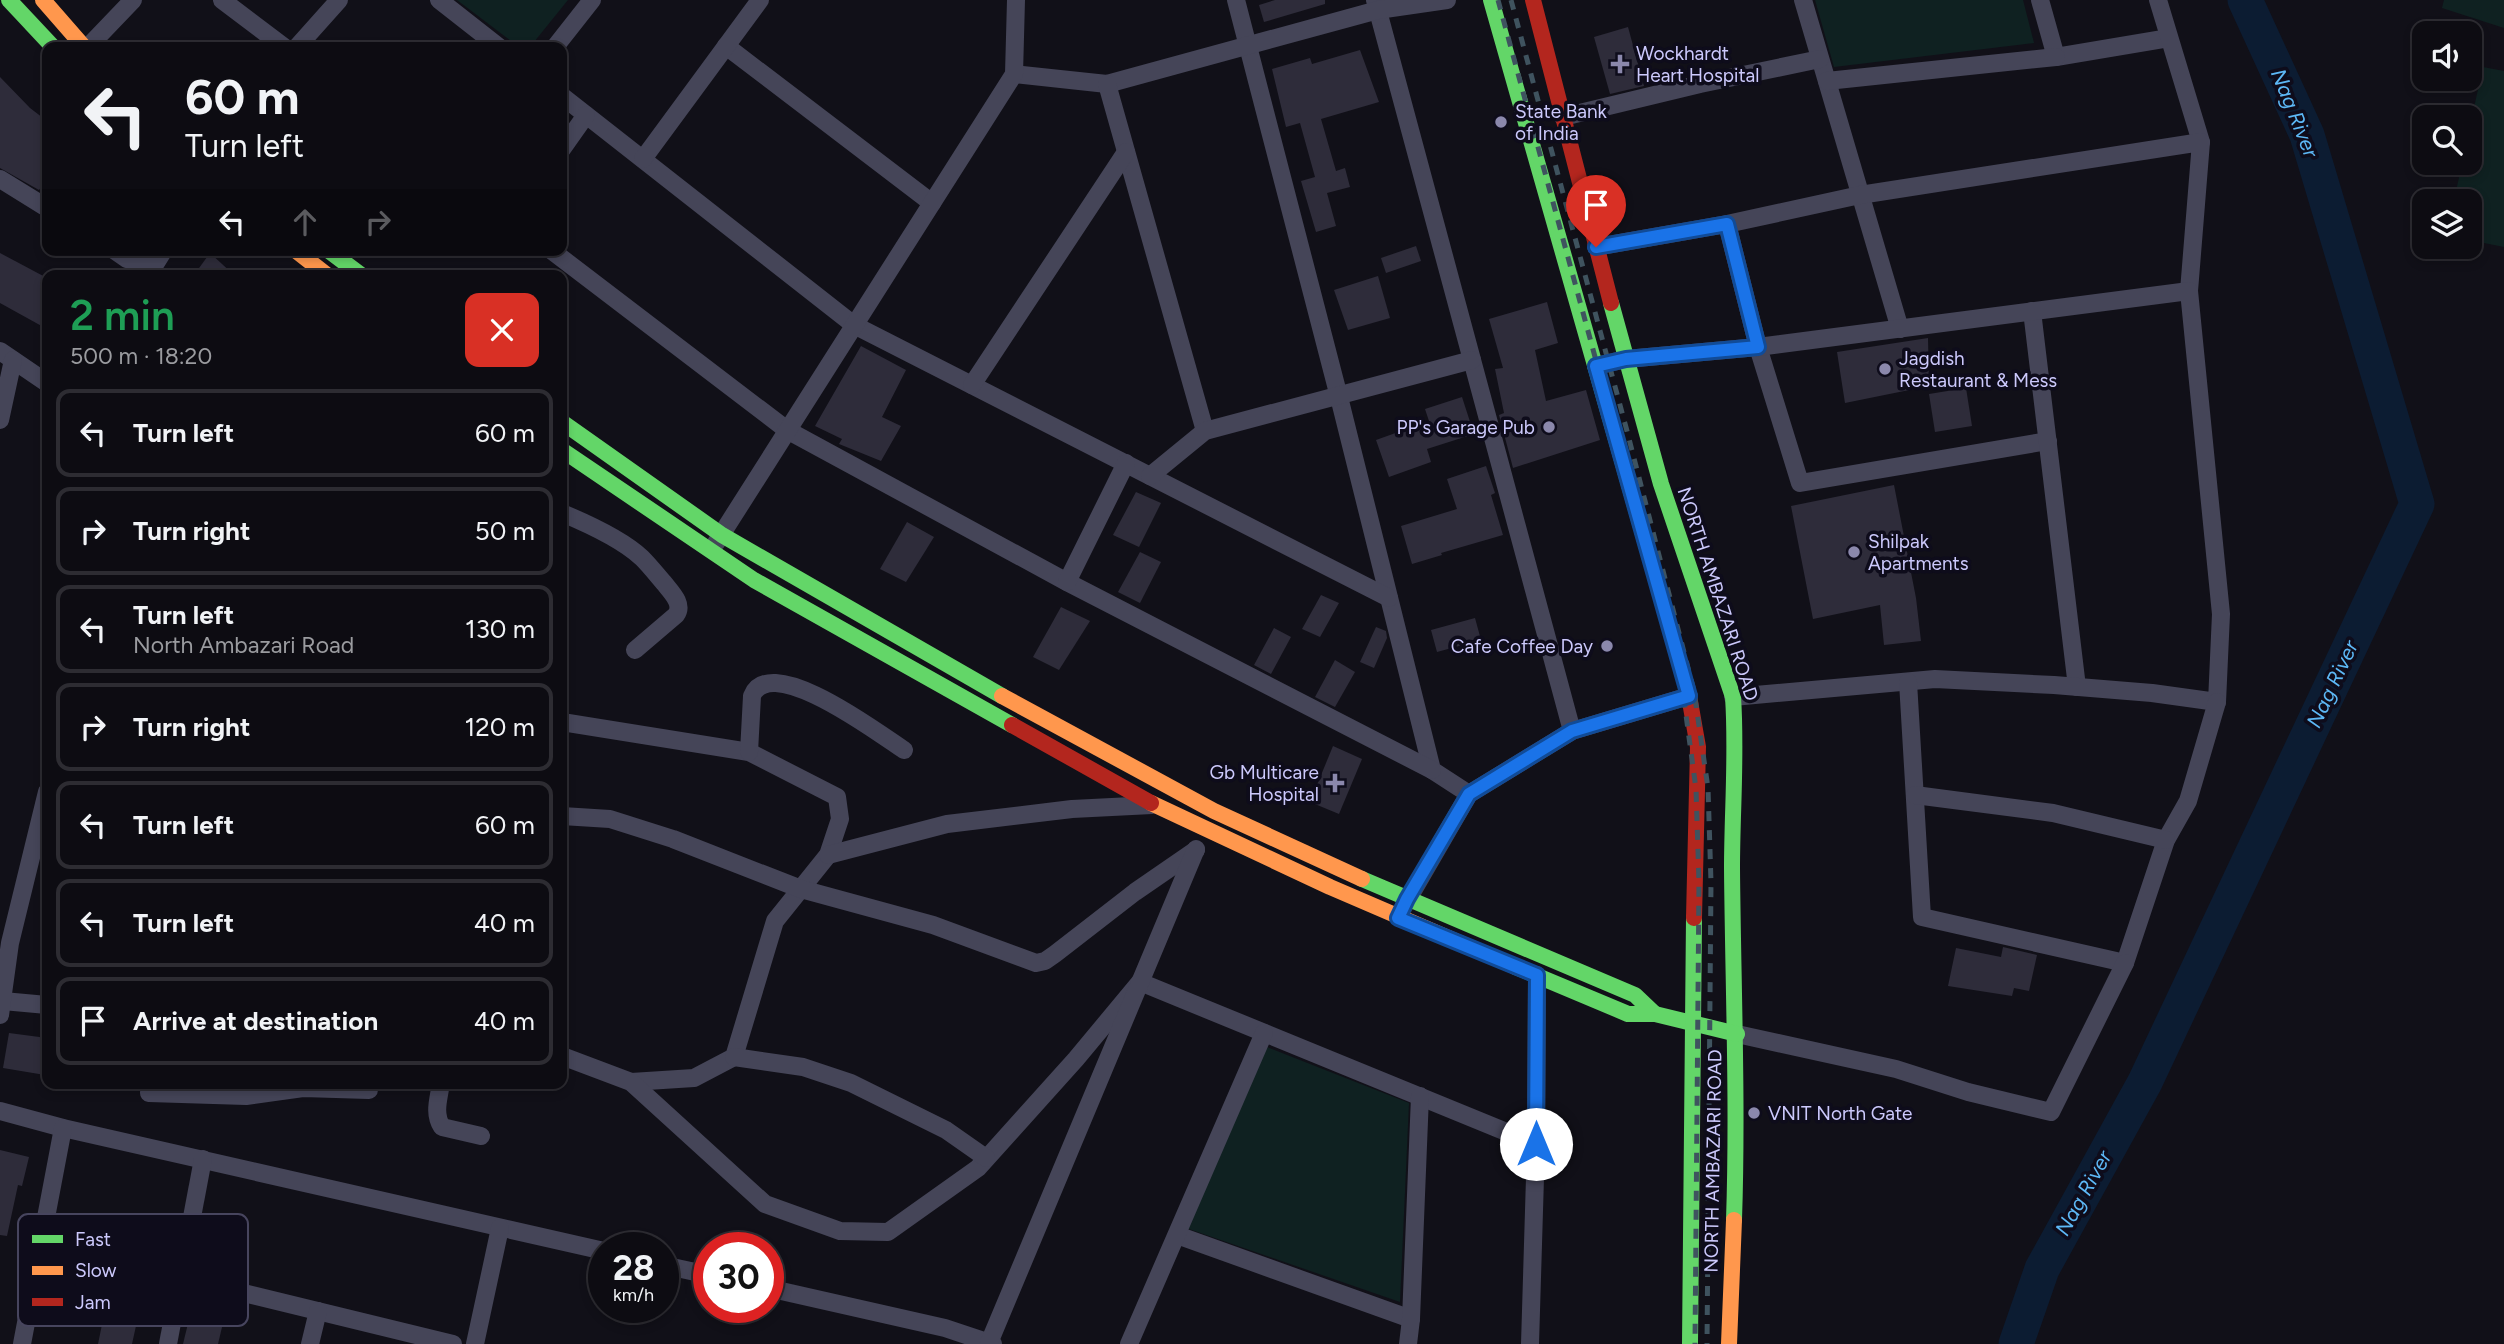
<!DOCTYPE html>
<html lang="en">
<head>
<meta charset="utf-8">
<style>
  :root { --surface:#0d0c12; --page:#16151b; --text:#f1f3f6; --muted:#9a9b9f; --line:#2d2c32 }
  body { margin:0; font-family:Figtree,sans-serif; background:var(--page); color:var(--text); height:100vh; display:flex; flex-direction:column; font-size:26px; white-space:nowrap }
  * { box-sizing:border-box; margin:0 }
  p { font-size:23px; color:var(--muted) }
  .icon { flex:none; width:38px; height:38px; fill:none; stroke:currentColor; stroke-width:2; stroke-linecap:round; stroke-linejoin:round }
  .map { position:relative; flex:1; overflow:hidden }
  .panel { position:absolute; left:42px; top:270px; width:525px; height:819px; display:flex; flex-direction:column; background:var(--surface); border-radius:14px; box-shadow:0 4px 10px #0003,0 0 0 2px var(--line) }
  .panel>* { flex:none }
  .hud { position:absolute; left:42px; top:42px; width:525px; height:214px; border-radius:14px; box-shadow:0 4px 10px #0003,0 0 0 2px var(--line); background:#0d0c12; color:var(--text); overflow:hidden }
  .fabs { position:absolute; left:2412px; top:21px; display:grid; gap:14px }
  .fabs a { display:grid; place-items:center; width:70px; height:70px; border-radius:14px; background:var(--surface); box-shadow:0 4px 10px #0003,0 0 0 2px var(--line); font-size:35px }
  .speed { position:absolute; left:588px; top:1232px; display:flex; gap:14px; font-size:35px; font-weight:700; text-align:center }
  .speed>* { display:grid; place-content:center; width:91px; height:91px; border-radius:50%; background:var(--surface); box-shadow:0 4px 10px #0003,0 0 0 2px var(--line); line-height:1 }
  .speed small { font-size:18px; font-weight:400 }
  .speed .limit { border:10px solid #d22; background:#fff; color:#111 }
  .pin { position:absolute; display:grid; place-items:center; width:60px; height:60px; color:#fff; margin:-72px -30px; border-radius:50% 50% 50% 0; rotate:-45deg; box-shadow:0 0 7px #0007 }
  .pin .icon { rotate:45deg }
  .me { position:absolute; width:77px; margin:-38px; rotate:0deg; stroke-linejoin:round; filter:drop-shadow(0 0 5px #0008) }
  .turn { display:flex; align-items:center; gap:24px; height:147px; padding:0 28px; font-size:32px }
  .turn .icon { width:91px; height:91px; stroke-width:2.5 }
  .turn b { display:block; font-size:49px; line-height:60px }
  .lanes { display:flex; align-items:center; height:66px; padding:0 28px; background:#0003; justify-content:center; gap:35px; direction:ltr }
  .lanes .off { opacity:.35 }
  .round { display:grid; place-items:center; flex:none; width:74px; height:74px; border-radius:14px; background:var(--page) }
  .headline { display:flex; align-items:center; justify-content:space-between; height:119px; padding:0 28px }
  h1 { font-size:42px; font-weight:600; line-height:52px; color:#1e9e55 }
  ul { padding:0; list-style:none }
  li { display:flex; align-items:center; gap:21px; height:88px; margin:0 14px 10px; padding:0 14px; border:4px solid var(--line); border-radius:14px }
  li div { flex:1 }
  li b { display:block; font-size:26px }
  li em { font-style:normal }
  .map>svg:first-child { display:block }
  .green { fill:#0f2121 }
  .lines { fill:none; stroke-linecap:round; stroke-linejoin:round }
  .river { stroke:#0c1c32; stroke-width:35 }
  .building { fill:#2e2c3a }
  .street { stroke:#454558; stroke-width:18 }
  .fast { stroke:#63d668; stroke-width:16 }
  .slow { stroke:#ff974d; stroke-width:16 }
  .jam { stroke:#b3261e; stroke-width:16 }
  .rail { stroke:#3f535f; stroke-width:5; stroke-dasharray:10 9; stroke-linecap:butt }
  .route-casing { stroke:#114b97; stroke-width:18 }
  .route { stroke:#1a73e8; stroke-width:12 }
  .poi-dot { fill:#8b88ac; stroke:#0e0c1b; stroke-width:2.5 }
  .labels { text-anchor:middle; dominant-baseline:central; stroke-width:7; stroke-linejoin:round; paint-order:stroke }
  .poi-label { font-size:19px; fill:#ccc9fc; stroke:#0e0c1b; text-anchor:start }
  .street-label { font-size:19px; fill:#ccc9fc; stroke:#0e0c1b }
  .water-label { font-size:21px; font-style:italic; fill:#5db8f6; stroke:#0e0c1b }
  .key { fill:#0e0c1b; stroke:#47455e; stroke-width:2 }
  .key-label { font-size:19px; fill:#ccc9fc }
</style>
</head>
<body>
<div class="map">
<svg width="2504" height="1344" viewBox="0 0 2504 1344">
  <rect width="100%" height="100%" fill="#111018"/>
  <g class="green">
    <polygon points="457,0 568,0 530,47 519,47"/>
    <polygon points="1815,0 2023,0 2034,43 1834,67"/>
    <polygon points="2444,0 2504,0 2504,28 2442,8"/>
    <polygon points="2483,67 2504,71 2504,247 2469,240 2469,201 2454,201 2462,163 2469,163 2469,130"/>
    <polygon points="1267,1047 1409,1103 1400,1302 1186,1228"/>
  </g>
  <g class="lines">
    <polyline class="river" points="2016,1344 2042,1269 2145,1082 2417,504 2307,135 2245,0"/>
  </g>
  <g class="building">
    <polygon points="1275,0 1325,0 1325,4 1264,22 1259,5"/>
    <polygon points="1628,27 1644,86 1610,94 1594,37"/>
    <polygon points="1360,50 1379,102 1321,119 1336,171 1345,168 1350,187 1327,193 1336,226 1316,232 1301,181 1315,177 1300,123 1286,127 1272,69 1310,58 1312,64"/>
    <polygon points="0,77 30,108 47,121 47,180 39,190 0,168"/>
    <polygon points="1416,246 1421,261 1386,273 1381,258"/>
    <polygon points="0,253 47,278 47,329 0,303"/>
    <polygon points="210,253 234,275 194,275"/>
    <polygon points="1378,276 1390,318 1348,330 1334,290"/>
    <polygon points="1547,302 1558,343 1535,350 1546,401 1586,390 1600,440 1513,468 1499,415 1504,413 1495,369 1503,368 1489,319"/>
    <polygon points="1928,338 1929,386 1845,403 1837,352"/>
    <polygon points="861,346 906,370 882,417 901,426 881,461 839,444 842,439 815,426"/>
    <polygon points="1966,388 1972,426 1935,432 1929,394"/>
    <polygon points="1462,397 1474,434 1427,449 1431,462 1389,477 1376,440 1429,421 1425,409"/>
    <polygon points="1486,466 1495,493 1491,495 1503,535 1441,553 1442,555 1412,564 1401,526 1457,509 1447,479"/>
    <polygon points="1894,485 1916,598 1921,641 1884,645 1880,605 1813,619 1791,506"/>
    <polygon points="1136,492 1161,503 1139,547 1113,535"/>
    <polygon points="907,522 934,537 906,582 880,569"/>
    <polygon points="1140,552 1161,562 1140,603 1118,592"/>
    <polygon points="1321,595 1339,603 1320,637 1302,629"/>
    <polygon points="1061,607 1090,621 1059,670 1033,657"/>
    <polygon points="1475,618 1481,640 1437,652 1431,630"/>
    <polygon points="1376,627 1386,631 1387,638 1374,668 1360,662"/>
    <polygon points="1274,628 1291,637 1271,674 1254,665"/>
    <polygon points="1335,660 1355,672 1335,707 1315,697"/>
    <polygon points="1333,746 1362,759 1339,814 1310,802"/>
    <polygon points="2003,947 2037,955 2029,991 2014,988 2012,996 1948,986 1956,948 2001,957"/>
    <polygon points="9,1033 47,1038 45,1075 3,1068"/>
    <polygon points="0,1150 29,1157 22,1186 18,1185 7,1236 0,1235"/>
    <polygon points="118,1223 157,1231 132,1344 98,1344 106,1305 103,1304"/>
    <polygon points="194,1299 227,1306 218,1344 183,1344"/>
  </g>
  <g class="lines">
    <g class="street">
      <polyline points="222,0 284,47"/>
      <polyline points="439,0 499,47"/>
      <polyline points="1236,0 1338,393 1432,770 1469,794"/>
      <polyline points="1375,0 1572,731"/>
      <polyline points="1803,0 1900,329"/>
      <polyline points="2040,0 2056,57 2169,38"/>
      <polyline points="2158,0 2201,142"/>
      <polyline points="726,46 932,203"/>
      <polyline points="88,47 133,0"/>
      <polyline points="297,47 339,0"/>
      <polyline points="555,47 592,0"/>
      <polyline points="1014,74 1107,84 1378,10 1447,0"/>
      <polyline points="1827,81 2056,57"/>
      <polyline points="1107,84 1205,431"/>
      <polyline points="562,96 854,325 1389,598"/>
      <polyline points="1563,117 1700,84 1820,59"/>
      <polyline points="562,149 586,115"/>
      <polyline points="643,159 760,0"/>
      <polyline points="0,179 47,208"/>
      <polyline points="1727,224 1758,347 1800,483 2048,441"/>
      <polyline points="1596,247 1727,224 1860,195 2201,142 2189,291"/>
      <polyline points="114,250 127,259 154,266 164,250"/>
      <polyline points="551,250 787,430 1067,582 1432,770"/>
      <polyline points="2032,311 2077,687"/>
      <polyline points="0,351 47,383"/>
      <polyline points="1596,366 1626,359 1758,347 2189,291 2221,614 2217,702 2152,693 2054,685 1935,679 1733,697"/>
      <polyline points="972,385 1126,152"/>
      <polyline points="0,420 13,360"/>
      <polyline points="1150,476 1205,431 1472,360"/>
      <path d="M562,513C586,523 624,541 642,558C650,566 657,575 664,583C671,592 684,604 676,615L635,650"/>
      <polyline points="716,543 1014,74 1016,0"/>
      <polyline points="1067,582 1126,463"/>
      <polyline points="1908,682 1922,917 2125,963 2166,840 2188,801 2217,702"/>
      <polyline points="562,722 749,752 837,797 840,819 828,855 775,921 734,1057 694,1078 631,1082"/>
      <path d="M749,752L752,696C770,651 881,735 904,750"/>
      <polyline points="1915,795 2053,813 2166,840"/>
      <polyline points="562,816 610,819 673,839 801,889 933,925 1036,963 1045,961 1055,954 1135,892 1196,850"/>
      <polyline points="828,855 947,824 1072,809 1152,805"/>
      <polyline points="1403,908 1469,794 1572,731 1689,696"/>
      <polyline points="3,1001 47,1005"/>
      <polyline points="0,1015 10,943 47,792"/>
      <polyline points="1737,1034 1896,1069 1968,1092 2051,1112 2125,963"/>
      <polyline points="562,1056 631,1082 765,1204 840,1231 888,1232 978,1168 1076,1059 1140,982 1536,1144"/>
      <polyline points="734,1057 803,1067 851,1083 946,1130 986,1158"/>
      <polyline points="150,1083 149,1093 246,1096 303,1088 369,1090"/>
      <path d="M441,1083C439,1098 433,1113 442,1127L481,1136"/>
      <polyline points="0,1111 63,1128 604,1251"/>
      <polyline points="1177,1235 1411,1319"/>
      <polyline points="663,1265 709,1275"/>
      <polyline points="182,1278 453,1344"/>
      <polyline points="768,1288 945,1328 993,1344"/>
      <polyline points="989,1343 1196,849"/>
      <polyline points="22,1344 63,1128"/>
      <polyline points="168,1344 203,1159"/>
      <polyline points="310,1344 318,1311"/>
      <polyline points="475,1344 500,1228"/>
      <polyline points="1129,1344 1264,1033"/>
      <polyline points="1408,1344 1411,1319 1420,1096"/>
      <polyline points="1530,1344 1536,1144 1537,975"/>
    </g>
    <g class="fast">
      <polyline points="9,0 53,47"/>
      <polyline points="1491,0 1651,562"/>
      <polyline points="328,250 361,275"/>
      <path d="M1611,303L1661,484L1733,697C1737,754 1732,811 1732,868C1733,985 1738,1102 1734,1220"/>
      <polyline points="562,422 722,535 1002,696"/>
      <polyline points="562,450 754,580 1012,725"/>
      <polyline points="1362,879 1635,995 1655,1014"/>
      <polyline points="1516,967 1628,1014 1655,1014 1737,1034"/>
      <polyline points="1690,1344 1694,918"/>
    </g>
    <g class="slow">
      <polyline points="43,0 84,47"/>
      <polyline points="295,250 327,275"/>
      <polyline points="1002,696 1214,811 1362,879"/>
      <polyline points="1151,803 1330,887 1516,967"/>
      <polyline points="1729,1344 1734,1220"/>
    </g>
    <g class="jam">
      <polyline points="1533,0 1611,303"/>
      <polyline points="1651,562 1689,696 1698,747 1694,918"/>
      <polyline points="1012,725 1151,803"/>
    </g>
    <g class="rail">
      <polyline points="1498,0 1616,434 1683,693 1696,789 1699,882 1695,1344"/>
      <polyline points="1511,0 1627,431 1694,691 1708,788 1711,882 1707,1344"/>
    </g>
  </g>
  <g class="lines">
    <g class="route-casing">
      <polyline id="route" points="1536,1144 1537,975 1398,918 1407,899 1469,794 1572,731 1689,696 1596,366 1626,359 1758,347 1727,224 1596,247"/>
    </g>
    <use href="#route" class="route"/>
  </g>
  <g class="poi-dot">
    <path d="M1616.5 53.5h7v7h7v7h-7v7h-7v-7h-7v-7h7z"/>
    <circle cx="1501" cy="122" r="7"/>
    <circle cx="1885" cy="369" r="7"/>
    <circle cx="1549" cy="427" r="7"/>
    <circle cx="1854" cy="552" r="7"/>
    <circle cx="1607" cy="646" r="7"/>
    <path d="M1331.5 772.5h7v7h7v7h-7v7h-7v-7h-7v-7h7z"/>
    <circle cx="1754" cy="1113" r="7"/>
  </g>
  <g class="labels">
    <g class="poi-label">
      <text x="1636" y="53">Wockhardt<tspan x="1636" dy="22">Heart Hospital</tspan></text>
      <text x="1515" y="111">State Bank<tspan x="1515" dy="22">of India</tspan></text>
      <text x="1899" y="358">Jagdish<tspan x="1899" dy="22">Restaurant &amp; Mess</tspan></text>
      <text x="1535" y="427" text-anchor="end">PP's Garage Pub</text>
      <text x="1868" y="541">Shilpak<tspan x="1868" dy="22">Apartments</tspan></text>
      <text x="1593" y="646" text-anchor="end">Cafe Coffee Day</text>
      <text x="1319" y="772" text-anchor="end">Gb Multicare<tspan x="1319" dy="22">Hospital</tspan></text>
      <text x="1768" y="1113">VNIT North Gate</text>
    </g>
    <g class="street-label">
      <text transform="translate(1718 594) rotate(72)">NORTH AMBAZARI ROAD</text>
      <text transform="translate(1713 1161) rotate(-89)">NORTH AMBAZARI ROAD</text>
    </g>
    <g class="water-label">
      <text transform="translate(2295 113) rotate(68)">Nag River</text>
      <text transform="translate(2332 684) rotate(-65)">Nag River</text>
      <text transform="translate(2083 1193) rotate(-61)">Nag River</text>
    </g>
  </g>
  <rect x="18" y="1214" width="230" height="112" rx="10" class="key"/>
  <rect x="32" y="1235" width="31" height="8" fill="#63d668"/>
  <rect x="32" y="1266" width="31" height="9" fill="#ff974d"/>
  <rect x="32" y="1298" width="31" height="8" fill="#b3261e"/>
  <g class="key-label">
    <text x="75" y="1246">Fast</text>
    <text x="75" y="1277">Slow</text>
    <text x="75" y="1309">Jam</text>
  </g>
</svg>
<div class="fabs">
<a><svg class="icon" aria-label="sound" viewBox="0 0 24 24"><path d="M4 9h4l5-4v14l-5-4H4zM17 9q2 3 0 6"/></svg></a>
<a><svg class="icon" aria-label="search" viewBox="0 0 24 24"><circle cx="10" cy="10" r="6"/><path d="M15 15l6 6"/></svg></a>
<a><svg class="icon" aria-label="layers" viewBox="0 0 24 24"><path d="M12 4l9 5-9 5-9-5zM3 14l9 5 9-5"/></svg></a>
</div>
<div class="speed"><div>28<small>km/h</small></div><div class="limit">30</div></div>
<div class="pin" style="left:1596px;top:247px;background:#d93025"><svg class="icon" aria-label="arrive" viewBox="0 0 24 24"><path d="M6 21V4h12l-3 4 3 4H6"/></svg></div>
<svg class="me" style="left:1536px;top:1144px" viewBox="-20 -20 40 40"><circle r="19" fill="#fff"/><path d="M0-13L10 11 0 6-10 11z" fill="#1a73e8"/></svg>
<div class="hud">
<div class="turn"><svg class="icon" aria-label="left" viewBox="0 0 24 24"><path d="M17 20v-9H6M10 6l-5 5 5 5"/></svg><div><b>60 m</b>Turn left</div></div>
<div class="lanes"><svg class="icon" aria-label="left" viewBox="0 0 24 24"><path d="M17 20v-9H6M10 6l-5 5 5 5"/></svg><svg class="icon off" aria-label="ahead" viewBox="0 0 24 24"><path d="M12 20V5M6 11l6-6 6 6"/></svg><svg class="icon off" aria-label="right" viewBox="0 0 24 24"><path d="M7 20v-9h11M14 6l5 5-5 5"/></svg></div>
</div>
<section class="panel">
<div class="headline"><div><h1>2 min</h1><p>500 m · 18:20</p></div><a class="round" style="background:#d93025;color:#fff"><svg class="icon" aria-label="close" viewBox="0 0 24 24"><path d="M6 6l12 12M18 6L6 18"/></svg></a></div>
<ul>
<li><svg class="icon" aria-label="left" viewBox="0 0 24 24"><path d="M17 20v-9H6M10 6l-5 5 5 5"/></svg><div><b>Turn left</b></div><em>60 m</em></li>
<li><svg class="icon" aria-label="right" viewBox="0 0 24 24"><path d="M7 20v-9h11M14 6l5 5-5 5"/></svg><div><b>Turn right</b></div><em>50 m</em></li>
<li><svg class="icon" aria-label="left" viewBox="0 0 24 24"><path d="M17 20v-9H6M10 6l-5 5 5 5"/></svg><div><b>Turn left</b><p>North Ambazari Road</p></div><em>130 m</em></li>
<li><svg class="icon" aria-label="right" viewBox="0 0 24 24"><path d="M7 20v-9h11M14 6l5 5-5 5"/></svg><div><b>Turn right</b></div><em>120 m</em></li>
<li><svg class="icon" aria-label="left" viewBox="0 0 24 24"><path d="M17 20v-9H6M10 6l-5 5 5 5"/></svg><div><b>Turn left</b></div><em>60 m</em></li>
<li><svg class="icon" aria-label="left" viewBox="0 0 24 24"><path d="M17 20v-9H6M10 6l-5 5 5 5"/></svg><div><b>Turn left</b></div><em>40 m</em></li>
<li><svg class="icon" aria-label="arrive" viewBox="0 0 24 24"><path d="M6 21V4h12l-3 4 3 4H6"/></svg><div><b>Arrive at destination</b></div><em>40 m</em></li>
</ul>
</section>
</div>
</body>
</html>
